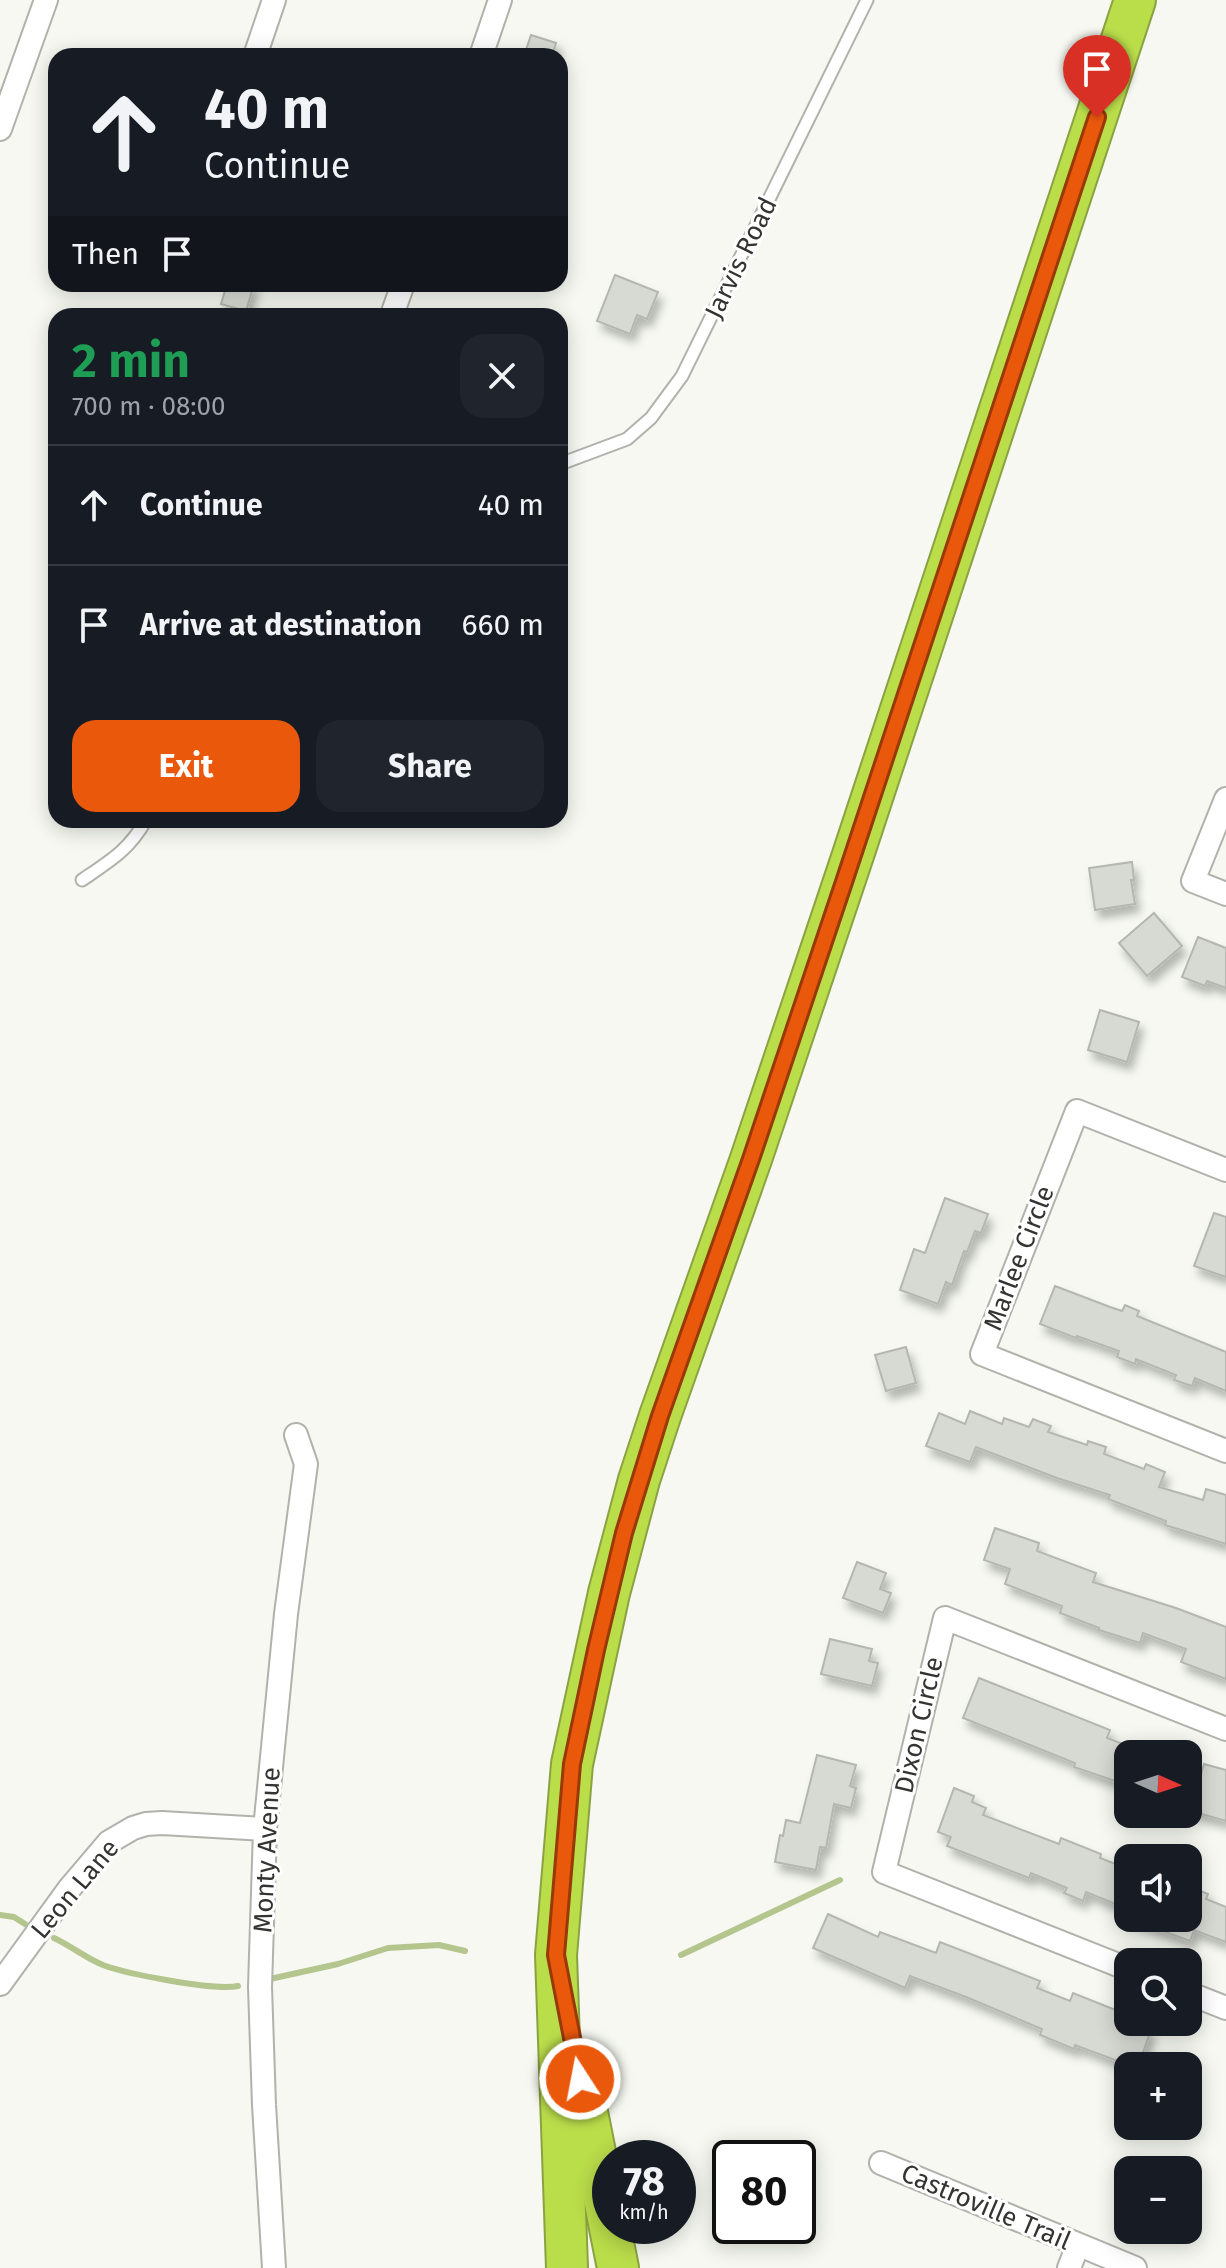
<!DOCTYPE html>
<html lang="en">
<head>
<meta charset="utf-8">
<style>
  :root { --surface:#171b24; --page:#20242c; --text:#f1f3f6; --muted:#9ea1a6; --line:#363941; --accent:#ea580c }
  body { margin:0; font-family:"Fira Sans",sans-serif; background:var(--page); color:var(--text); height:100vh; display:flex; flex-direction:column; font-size:30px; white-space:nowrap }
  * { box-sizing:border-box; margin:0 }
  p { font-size:26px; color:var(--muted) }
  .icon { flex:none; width:44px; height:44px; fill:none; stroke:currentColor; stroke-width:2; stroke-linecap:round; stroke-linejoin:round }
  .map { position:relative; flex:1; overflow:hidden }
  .panel { position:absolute; left:48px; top:308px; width:520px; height:520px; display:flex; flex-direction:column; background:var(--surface); border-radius:24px; box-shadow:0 4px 20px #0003 }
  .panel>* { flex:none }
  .banner { position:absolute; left:48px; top:48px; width:520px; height:244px; border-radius:24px; box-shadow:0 4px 20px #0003; background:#171b24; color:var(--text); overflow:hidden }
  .needle { width:52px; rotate:93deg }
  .buttons { position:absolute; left:1114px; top:1740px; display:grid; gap:16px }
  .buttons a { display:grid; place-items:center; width:88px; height:88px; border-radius:16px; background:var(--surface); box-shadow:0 4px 20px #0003; font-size:40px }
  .speed { position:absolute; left:592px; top:2140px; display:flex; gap:16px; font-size:40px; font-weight:700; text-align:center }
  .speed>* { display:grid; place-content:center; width:104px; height:104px; border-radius:50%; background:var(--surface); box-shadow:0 4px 20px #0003; line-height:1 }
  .speed small { font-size:20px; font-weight:400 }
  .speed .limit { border:4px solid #111; border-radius:12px; background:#fff; color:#111 }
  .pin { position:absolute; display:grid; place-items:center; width:68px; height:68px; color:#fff; margin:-82px -34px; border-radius:50% 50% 50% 0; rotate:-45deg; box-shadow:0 0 8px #0007 }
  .pin .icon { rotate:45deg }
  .me { position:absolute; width:88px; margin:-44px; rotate:349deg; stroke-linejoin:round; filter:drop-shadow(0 0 6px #0008) }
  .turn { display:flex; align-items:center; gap:28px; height:168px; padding:0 24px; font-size:36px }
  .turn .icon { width:104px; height:104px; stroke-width:2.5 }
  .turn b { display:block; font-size:56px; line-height:68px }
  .then { display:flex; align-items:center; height:76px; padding:0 24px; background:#0003; gap:16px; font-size:30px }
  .round { display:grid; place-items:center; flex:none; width:84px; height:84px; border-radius:24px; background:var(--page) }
  .summary { display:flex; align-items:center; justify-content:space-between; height:136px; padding:0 24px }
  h1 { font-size:48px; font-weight:700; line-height:60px; color:#1e9e55 }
  .primary-button { display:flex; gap:16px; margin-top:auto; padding:16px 24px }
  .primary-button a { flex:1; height:92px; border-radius:24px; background:var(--accent); color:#fff; font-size:32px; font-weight:700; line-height:92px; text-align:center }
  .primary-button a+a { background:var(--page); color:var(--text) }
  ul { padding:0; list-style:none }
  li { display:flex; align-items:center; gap:24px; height:120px; padding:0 24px; border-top:2px solid var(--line) }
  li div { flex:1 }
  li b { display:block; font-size:30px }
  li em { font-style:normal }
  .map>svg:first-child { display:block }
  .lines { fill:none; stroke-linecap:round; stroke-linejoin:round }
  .stream { stroke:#b4c58e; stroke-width:6 }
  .building { fill:#d7dad3; stroke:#b4b6af; stroke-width:2; filter:url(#shadow) }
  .lane-casing { stroke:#b0b2ab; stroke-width:15 }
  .street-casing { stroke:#b0b2ab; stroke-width:26 }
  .highway-casing { stroke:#8ba242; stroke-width:44 }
  .lane { stroke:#fff; stroke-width:11 }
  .street { stroke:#fff; stroke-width:22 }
  .highway { stroke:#badd4a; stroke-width:40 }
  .route-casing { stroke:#983908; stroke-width:20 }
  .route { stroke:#ea580c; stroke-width:14 }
  .labels { text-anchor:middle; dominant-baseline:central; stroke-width:6; stroke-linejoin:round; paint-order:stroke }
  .street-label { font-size:26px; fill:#343532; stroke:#fff }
</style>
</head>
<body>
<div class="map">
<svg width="1226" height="2268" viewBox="0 0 1226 2268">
  <defs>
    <filter id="shadow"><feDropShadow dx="4.5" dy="8" stdDeviation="4" flood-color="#0004"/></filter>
  </defs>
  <rect width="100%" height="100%" fill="#f6f8f1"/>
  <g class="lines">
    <g class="stream">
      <polyline points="0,1915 14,1917 25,1924"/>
      <path d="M54,1938C71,1946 86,1958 103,1965C127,1974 214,1991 238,1986"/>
      <polyline points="681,1955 840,1880"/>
      <polyline points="270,1979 338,1964 388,1948 439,1945 465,1951"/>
    </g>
  </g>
  <g class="building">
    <polygon points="531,35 556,43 552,56 524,56"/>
    <polygon points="615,275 658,292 647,319 637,315 630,334 597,321"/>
    <polygon points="227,284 254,284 246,311 221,304"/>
    <polygon points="1132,862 1134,880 1131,880 1135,904 1095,910 1089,868"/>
    <polygon points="1154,913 1182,946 1147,976 1119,943"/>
    <polygon points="1198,937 1226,948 1226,988 1207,981 1205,986 1182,977"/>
    <polygon points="1100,1010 1139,1022 1127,1062 1088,1050"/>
    <polygon points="945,1198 988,1214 981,1233 975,1231 967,1252 964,1251 952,1285 946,1282 938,1304 900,1290 914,1249 925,1253"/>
    <polygon points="1214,1213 1226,1217 1226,1277 1194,1266"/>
    <polygon points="1055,1286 1110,1307 1122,1311 1125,1305 1139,1311 1137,1316 1226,1352 1226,1391 1195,1378 1192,1386 1174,1380 1176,1375 1136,1359 1135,1364 1117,1357 1119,1351 1077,1336 1076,1338 1040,1324"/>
    <polygon points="906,1347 916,1383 886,1391 875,1355"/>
    <polygon points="970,1411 1002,1424 1004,1418 1029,1427 1033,1419 1051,1426 1048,1432 1087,1445 1088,1441 1106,1447 1104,1454 1144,1469 1146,1464 1165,1472 1159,1487 1203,1500 1206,1489 1226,1495 1226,1544 1165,1525 1166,1521 1108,1499 1110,1495 1057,1478 976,1447 970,1462 926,1446 939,1413 965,1424"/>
    <polygon points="995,1528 1039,1543 1037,1551 1096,1573 1093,1582 1176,1608 1226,1627 1226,1679 1181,1662 1186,1649 1143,1633 1140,1643 1099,1630 1099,1628 1060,1613 1062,1606 1005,1584 1010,1569 984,1560"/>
    <polygon points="857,1562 886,1573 880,1589 891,1593 883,1613 843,1598"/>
    <polygon points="830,1639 872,1649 869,1661 878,1663 872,1686 821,1674"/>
    <polygon points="979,1678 1110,1730 1107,1738 1131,1747 1118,1782 1074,1767 1075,1763 963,1718"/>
    <polygon points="817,1755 856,1765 850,1786 856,1788 851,1808 834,1804 826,1848 820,1847 816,1870 775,1862 780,1835 783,1836 786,1820 800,1823"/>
    <polygon points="1204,1764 1226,1770 1226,1821 1191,1811"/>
    <polygon points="954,1788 974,1796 972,1802 986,1808 983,1815 1059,1844 1061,1838 1101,1854 1100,1858 1128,1869 1128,1909 1086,1892 1083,1901 1064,1893 1067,1888 1031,1873 1029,1878 947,1846 951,1837 938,1832"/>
    <polygon points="1188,1886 1208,1894 1206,1899 1226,1907 1226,1942 1194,1930 1190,1941 1132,1920 1132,1918 1188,1918"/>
    <polygon points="828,1914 878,1937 880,1932 936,1953 940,1942 1040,1981 1037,1988 1070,2001 1073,1993 1128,2015 1128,2022 1151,2030 1138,2066 1131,2066 1075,2045 1074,2049 1040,2035 1042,2029 966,1997 910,1976 905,1988 813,1948"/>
  </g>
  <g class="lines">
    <g class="lane-casing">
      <g id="lane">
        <polyline points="560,464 627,439 651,418 682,376 867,0"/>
        <path d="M82,880C110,861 129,850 146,820"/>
      </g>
    </g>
    <g class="street-casing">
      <g id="street">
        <polyline points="255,56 274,0"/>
        <polyline points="481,56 500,0"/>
        <polyline points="0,129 46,0"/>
        <polyline points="393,312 403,284"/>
        <polyline points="1226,799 1193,881 1226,894"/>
        <polyline points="1226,1170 1077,1111 982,1354 1226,1451"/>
        <polyline points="1128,1969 884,1872 945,1618 1226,1729"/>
        <polyline points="0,1984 69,1889 109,1842 133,1828 146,1824 162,1823 265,1829"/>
        <polyline points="1188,1993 1226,2008"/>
        <polyline points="881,2163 1135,2268"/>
        <polyline points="274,2268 264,2105 260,1987 265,1829 286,1614 306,1464 296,1435"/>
        <polyline points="1069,2268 1078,2245"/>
      </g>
    </g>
    <g class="highway-casing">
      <g id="highway">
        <polyline points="579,2072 618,2268"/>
        <polyline points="567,2268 556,1955 572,1764 609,1593 639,1480 660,1416 751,1159 853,855 1135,0"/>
      </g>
    </g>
    <use href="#lane" class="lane"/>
    <use href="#street" class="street"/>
    <use href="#highway" class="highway"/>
  </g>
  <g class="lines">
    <g class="route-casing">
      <polyline id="route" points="580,2079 556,1955 572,1764 596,1650 624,1533 660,1416 751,1159 844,882 1097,117"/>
    </g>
    <use href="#route" class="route"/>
  </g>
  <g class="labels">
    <g class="street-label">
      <text transform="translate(741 258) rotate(-64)">Jarvis Road</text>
      <text transform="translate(1019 1258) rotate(-69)">Marlee Circle</text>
      <text transform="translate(919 1725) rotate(-77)">Dixon Circle</text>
      <text transform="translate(267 1850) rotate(-87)">Monty Avenue</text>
      <text transform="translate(75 1889) rotate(-50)">Leon Lane</text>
      <text transform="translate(986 2207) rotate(23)">Castroville Trail</text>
    </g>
  </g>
</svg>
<div class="buttons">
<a><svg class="needle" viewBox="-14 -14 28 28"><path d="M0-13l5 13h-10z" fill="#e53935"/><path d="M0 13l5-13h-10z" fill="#9ea1a6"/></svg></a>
<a><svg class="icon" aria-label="sound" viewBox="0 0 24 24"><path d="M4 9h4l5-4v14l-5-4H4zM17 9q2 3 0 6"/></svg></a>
<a><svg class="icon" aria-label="search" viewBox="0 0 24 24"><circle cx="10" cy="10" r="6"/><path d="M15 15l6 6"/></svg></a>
<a>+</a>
<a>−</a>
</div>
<div class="speed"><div>78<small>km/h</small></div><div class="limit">80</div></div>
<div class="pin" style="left:1097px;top:117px;background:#d93025"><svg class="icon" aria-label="arrive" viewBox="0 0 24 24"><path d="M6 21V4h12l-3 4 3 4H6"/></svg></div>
<svg class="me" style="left:580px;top:2079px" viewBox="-20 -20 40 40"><circle r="17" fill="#ea580c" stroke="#fff" stroke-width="3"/><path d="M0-11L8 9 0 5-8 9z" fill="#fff"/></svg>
<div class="banner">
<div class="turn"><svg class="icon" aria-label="ahead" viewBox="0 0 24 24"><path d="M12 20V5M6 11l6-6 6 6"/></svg><div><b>40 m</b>Continue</div></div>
<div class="then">Then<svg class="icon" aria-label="arrive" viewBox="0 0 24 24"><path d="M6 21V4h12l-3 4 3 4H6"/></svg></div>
</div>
<section class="panel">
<div class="summary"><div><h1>2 min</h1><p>700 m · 08:00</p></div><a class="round"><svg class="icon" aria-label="close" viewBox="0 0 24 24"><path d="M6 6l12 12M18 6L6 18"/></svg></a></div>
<ul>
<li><svg class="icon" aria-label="ahead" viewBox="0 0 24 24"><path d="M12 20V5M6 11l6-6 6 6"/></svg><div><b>Continue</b></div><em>40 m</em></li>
<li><svg class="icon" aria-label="arrive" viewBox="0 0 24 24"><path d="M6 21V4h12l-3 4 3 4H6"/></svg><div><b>Arrive at destination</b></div><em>660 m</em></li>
</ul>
<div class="primary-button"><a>Exit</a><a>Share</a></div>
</section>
</div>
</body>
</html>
